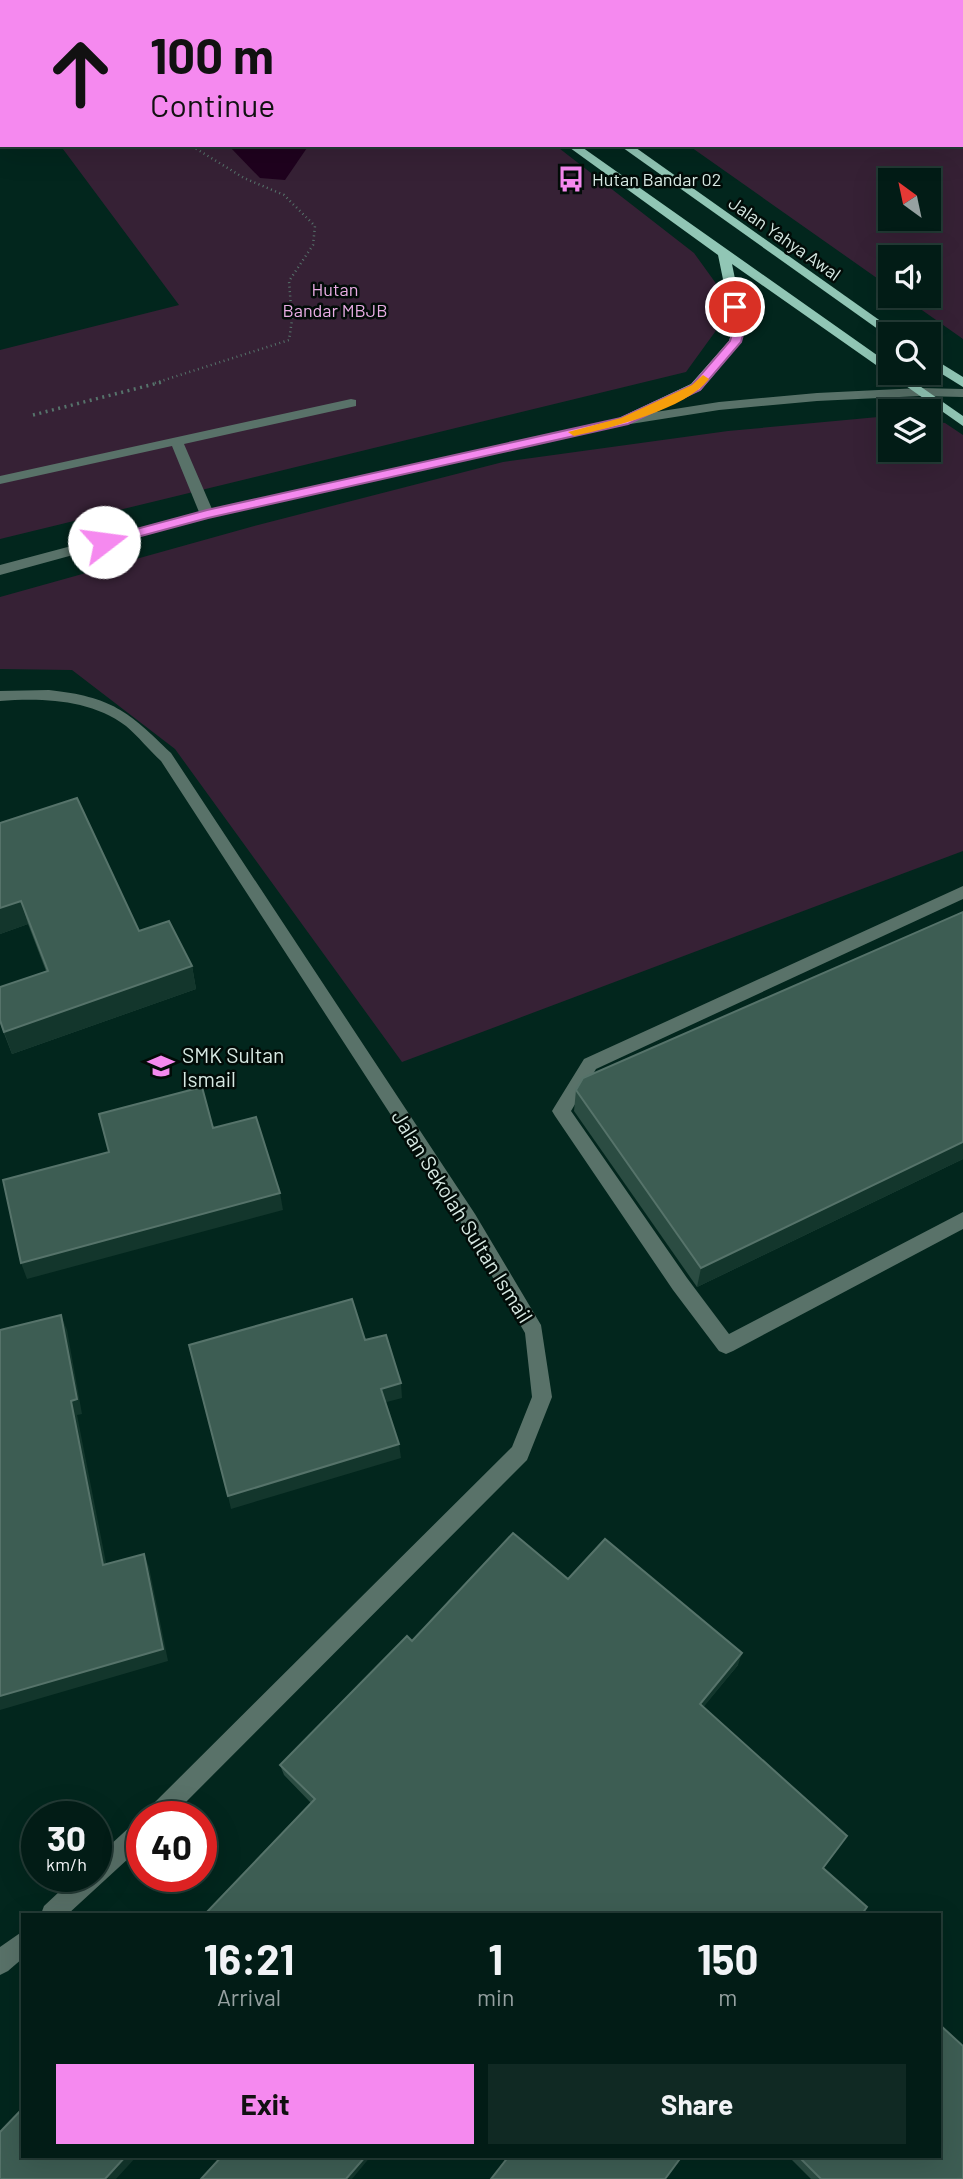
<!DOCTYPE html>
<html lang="en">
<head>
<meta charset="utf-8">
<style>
  :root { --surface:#021c16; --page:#102923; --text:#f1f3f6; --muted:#96a1a1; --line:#233a35; --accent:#f589ef }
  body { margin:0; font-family:Barlow,sans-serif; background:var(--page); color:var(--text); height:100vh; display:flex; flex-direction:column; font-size:26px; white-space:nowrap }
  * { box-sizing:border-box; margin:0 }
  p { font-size:23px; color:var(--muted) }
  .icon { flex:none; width:38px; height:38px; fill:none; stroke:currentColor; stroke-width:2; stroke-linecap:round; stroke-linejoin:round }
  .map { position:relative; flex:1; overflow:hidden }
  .panel { position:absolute; left:21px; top:1913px; width:920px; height:245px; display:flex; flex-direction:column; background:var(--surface); border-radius:0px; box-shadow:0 7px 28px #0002,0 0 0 2px var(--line) }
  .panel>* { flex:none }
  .top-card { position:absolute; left:0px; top:0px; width:964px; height:147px; box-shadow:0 7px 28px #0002,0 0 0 2px var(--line); background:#f589ef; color:#111; overflow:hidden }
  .needle { width:46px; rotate:327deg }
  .buttons { position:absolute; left:878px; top:168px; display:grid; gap:14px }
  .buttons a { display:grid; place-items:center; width:63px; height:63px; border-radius:0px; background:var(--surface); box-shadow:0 7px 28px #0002,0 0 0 2px var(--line); font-size:35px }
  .speed { position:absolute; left:21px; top:1801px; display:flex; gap:14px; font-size:35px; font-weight:700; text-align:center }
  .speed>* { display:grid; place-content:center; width:91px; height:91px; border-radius:50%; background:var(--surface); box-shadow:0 7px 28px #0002,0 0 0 2px var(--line); line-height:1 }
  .speed small { font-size:18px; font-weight:400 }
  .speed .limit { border:10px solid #d22; background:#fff; color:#111 }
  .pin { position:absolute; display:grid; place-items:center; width:60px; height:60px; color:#fff; margin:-30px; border:4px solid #fff; border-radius:50%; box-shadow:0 2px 7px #0007 }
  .me { position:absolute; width:77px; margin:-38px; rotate:75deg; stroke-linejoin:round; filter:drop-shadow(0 0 5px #0008) }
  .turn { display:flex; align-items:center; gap:24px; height:147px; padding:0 35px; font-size:32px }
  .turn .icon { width:91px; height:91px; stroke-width:2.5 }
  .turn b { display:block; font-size:49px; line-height:60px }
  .eta { display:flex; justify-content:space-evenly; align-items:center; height:119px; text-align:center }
  .eta b { font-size:42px; font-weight:700; line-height:49px }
  .action { display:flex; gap:14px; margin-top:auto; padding:14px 35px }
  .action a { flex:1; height:80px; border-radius:0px; background:var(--accent); color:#111; font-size:28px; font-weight:700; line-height:80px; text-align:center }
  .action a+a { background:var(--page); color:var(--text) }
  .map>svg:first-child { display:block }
  .green { fill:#362135; fill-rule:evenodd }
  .water { fill:#1f021e }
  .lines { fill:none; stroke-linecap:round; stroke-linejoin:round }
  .path-far1 { stroke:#56736b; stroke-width:2.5; stroke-dasharray:1 3.5; stroke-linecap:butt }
  .path { stroke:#56736b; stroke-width:3.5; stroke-dasharray:2 4.5; stroke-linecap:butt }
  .minor { fill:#597269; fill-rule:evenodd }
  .major { fill:#91c6b5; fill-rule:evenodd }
  .wall { fill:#2b4c42 }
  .shaded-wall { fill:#13362c }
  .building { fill:#3d5d53; stroke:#56736a; stroke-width:2 }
  .route { fill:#f589ef; stroke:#9f599b; stroke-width:2 }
  .slow { fill:#f59e0b }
  .labels { text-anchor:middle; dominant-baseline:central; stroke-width:5; stroke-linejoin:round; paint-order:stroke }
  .far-poi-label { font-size:18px; fill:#d7e9e3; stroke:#020c08; text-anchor:start }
  .far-street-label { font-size:18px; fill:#d7e9e3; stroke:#020c08 }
  .far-park-label { font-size:18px; fill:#e9ade4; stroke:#020c08 }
  .poi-label { font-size:21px; fill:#d7e9e3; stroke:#020c08; text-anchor:start }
  .street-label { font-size:21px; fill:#d7e9e3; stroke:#020c08 }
</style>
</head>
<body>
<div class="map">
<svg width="963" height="2179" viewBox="0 0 963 2179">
  <rect width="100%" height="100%" fill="#02261d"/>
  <g class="green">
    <polygon points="0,0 387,0 389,2 2,2 2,109"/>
    <path d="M486,0H963V339L902,296H929V257H891V288L688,145H962V2ZM891,180H929V219H891Z"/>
    <polygon points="60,145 555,145 694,253 733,307 686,372 0,539 0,350 179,305"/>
    <polygon points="889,416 891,450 929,450 929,421 945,423 963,435 963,851 402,1062 175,749 72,670 0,669 0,597 258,525 503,462 728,431"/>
  </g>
  <polygon class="water" points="228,145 309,145 285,180 260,178"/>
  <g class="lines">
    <polyline class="path-far1" points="155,383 289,340 292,320 289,281 313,245 315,226 284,195 244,178 190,145"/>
    <polyline class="path" points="33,415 162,382"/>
    <g class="minor">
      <polygon points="457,0 474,0 456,2"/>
      <polygon points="920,388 963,389 963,397 920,396 817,401 719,410 624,425 208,518 0,575 0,565 199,512 172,446 0,484 0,476 351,399 356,400 356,406 184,444 212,509 624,417 719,402 817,393"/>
      <path d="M49,690C112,697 128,711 171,753L475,1214L541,1325L552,1397L527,1460L172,1816H146L149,1808L512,1447L532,1397L525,1333L463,1226L161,761C149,750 138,736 126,726C90,699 42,698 0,701V691Z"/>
      <polygon points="963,886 963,899 596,1069 571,1111 687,1278 729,1334 963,1212 963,1229 733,1351 726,1354 719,1351 673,1290 555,1116 552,1111 555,1106 584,1059"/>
      <polygon points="142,1820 142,1846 68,1914 41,1914 44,1906 76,1876 96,1876 96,1858 134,1823"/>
      <polygon points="23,1931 23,1958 8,1971 0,1975 0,1947"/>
    </g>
    <g class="major">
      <polygon points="393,0 404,0 405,2 394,2"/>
      <polygon points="433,0 443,0 444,2 434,2"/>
      <polygon points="566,145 579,145 891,365 891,373 901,373 963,416 963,426 732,264 745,328 741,342 701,390 629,424 619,424 619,418 691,384 729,341 733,328 718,255"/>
      <polygon points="619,145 632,145 899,334 889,337"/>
      <polygon points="929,356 963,377 963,387 929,366"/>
    </g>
  </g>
  <g class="wall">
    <polygon points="0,823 139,931 192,966 196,989 12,1054 0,1023 0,987 46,971 28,924 0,934"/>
    <polygon points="963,912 963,1159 697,1287 574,1111 576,1090"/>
    <polygon points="568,1579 738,1665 703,1707 841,1845 823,1868 311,1803 284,1775 280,1765 412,1641"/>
    <polygon points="788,2156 940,2156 963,2179 811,2179"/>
  </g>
  <g class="shaded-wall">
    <polygon points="21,901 28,924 0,934 0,908"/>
    <polygon points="192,966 196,989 12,1054 4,1032"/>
    <polygon points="963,1142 963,1159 697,1287 701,1268"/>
    <polygon points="280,1193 283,1210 27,1279 21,1263"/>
    <polygon points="61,1315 67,1330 82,1414 77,1415 109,1578 103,1565 71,1401"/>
    <polygon points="401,1383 402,1398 383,1403 381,1389"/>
    <polygon points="399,1444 401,1458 231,1509 228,1496"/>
    <polygon points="144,1554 149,1567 168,1661 0,1710 0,1696"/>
    <polygon points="742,1653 738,1665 697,1715 700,1704"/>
    <polygon points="126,2156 137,2156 116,2179 105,2179"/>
    <polygon points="366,2156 371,2156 352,2179 346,2179"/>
  </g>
  <g class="building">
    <polygon points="77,798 139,931 169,921 192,966 4,1032 0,1020 0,987 48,971 21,901 0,908 0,823"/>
    <polygon points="963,912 963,1142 701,1268 576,1090 583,1078"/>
    <polygon points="202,1087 213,1128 256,1117 280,1193 21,1263 3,1180 109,1152 99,1114"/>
    <polygon points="352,1299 365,1340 386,1335 401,1383 381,1389 399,1444 228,1496 189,1345"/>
    <polygon points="61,1315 77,1399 71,1401 103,1565 144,1554 163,1649 0,1696 0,1330"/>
    <polygon points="513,1533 568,1579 605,1539 742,1653 700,1704 847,1836 823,1868 867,1907 862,1914 205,1914 315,1799 280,1765 407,1636 412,1641"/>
    <polygon points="940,2025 963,2046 963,2179 821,2179 798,2156 940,2156"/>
    <polygon points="23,2108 23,2156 126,2156 105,2179 0,2179 0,2132"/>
    <polygon points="222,2156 366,2156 346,2179 201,2179"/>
    <polygon points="509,2156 682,2156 665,2179 491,2179"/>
  </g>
  <polygon class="route" points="735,304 740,307 745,328 741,342 700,390 628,424 208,518 104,546 97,542 99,539 207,510 621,418 692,385 730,341 734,328 729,307"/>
  <path class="slow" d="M703,375L709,379C686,409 611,428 574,436L568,432L621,418L692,385Z"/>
  <defs>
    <g id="bus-bare" transform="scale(2.1)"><path d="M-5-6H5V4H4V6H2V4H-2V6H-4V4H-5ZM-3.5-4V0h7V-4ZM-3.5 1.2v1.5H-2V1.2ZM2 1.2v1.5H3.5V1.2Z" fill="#f589ef" stroke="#020c08" stroke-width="2.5" paint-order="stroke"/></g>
    <g id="school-bare" transform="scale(2.1)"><path d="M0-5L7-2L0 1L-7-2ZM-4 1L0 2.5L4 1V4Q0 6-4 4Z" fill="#f589ef" stroke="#020c08" stroke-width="2.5" paint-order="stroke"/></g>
  </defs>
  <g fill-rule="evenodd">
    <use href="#bus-bare" x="571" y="179"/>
    <use href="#school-bare" x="161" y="1066"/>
  </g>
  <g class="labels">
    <g class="far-poi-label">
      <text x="592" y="179">Hutan Bandar 02</text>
    </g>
    <g class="far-street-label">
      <text transform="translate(785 238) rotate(35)">Jalan Yahya Awal</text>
    </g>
    <g class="far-park-label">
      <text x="335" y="289">Hutan<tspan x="335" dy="21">Bandar MBJB</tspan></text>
    </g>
    <g class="poi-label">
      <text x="182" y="1054">SMK Sultan<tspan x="182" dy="24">Ismail</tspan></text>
    </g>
    <g class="street-label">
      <text transform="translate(463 1216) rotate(58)">Jalan Sekolah Sultan Ismail</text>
    </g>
  </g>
</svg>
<div class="buttons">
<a><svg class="needle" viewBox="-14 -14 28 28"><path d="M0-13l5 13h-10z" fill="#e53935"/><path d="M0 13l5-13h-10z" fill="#96a1a1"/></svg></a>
<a><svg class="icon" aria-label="sound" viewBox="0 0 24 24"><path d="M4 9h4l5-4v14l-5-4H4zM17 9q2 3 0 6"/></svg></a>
<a><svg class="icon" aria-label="search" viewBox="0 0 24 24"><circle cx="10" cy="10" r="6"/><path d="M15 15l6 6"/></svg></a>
<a><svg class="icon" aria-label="layers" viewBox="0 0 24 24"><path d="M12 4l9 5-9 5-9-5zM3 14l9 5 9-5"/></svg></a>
</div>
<div class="speed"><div>30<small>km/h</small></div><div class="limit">40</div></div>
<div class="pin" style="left:735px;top:307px;background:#d93025"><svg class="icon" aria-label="arrive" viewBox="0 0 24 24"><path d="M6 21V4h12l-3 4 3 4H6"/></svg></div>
<svg class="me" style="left:104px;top:542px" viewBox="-20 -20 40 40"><circle r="19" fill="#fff"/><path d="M0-13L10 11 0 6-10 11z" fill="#f589ef"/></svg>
<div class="top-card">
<div class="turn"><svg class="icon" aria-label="ahead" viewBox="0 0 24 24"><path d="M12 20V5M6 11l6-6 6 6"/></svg><div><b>100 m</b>Continue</div></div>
</div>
<section class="panel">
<div class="eta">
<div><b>16:21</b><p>Arrival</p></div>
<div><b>1</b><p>min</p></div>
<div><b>150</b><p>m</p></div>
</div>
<div class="action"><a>Exit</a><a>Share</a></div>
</section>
</div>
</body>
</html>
